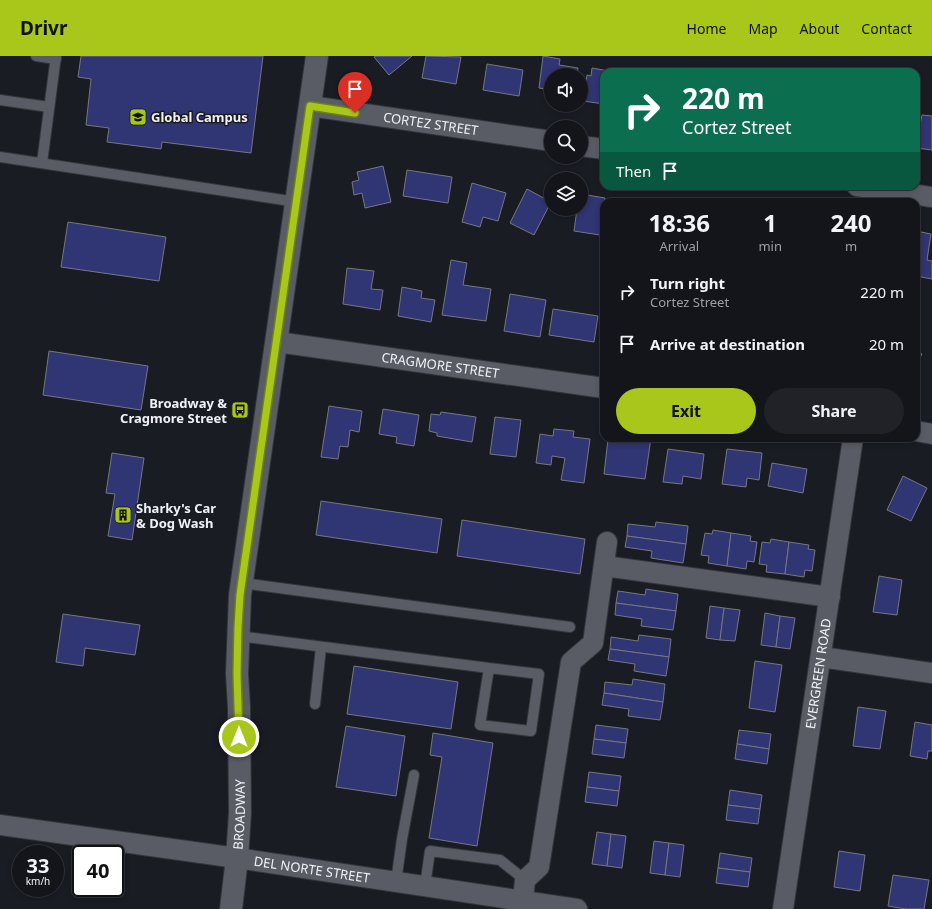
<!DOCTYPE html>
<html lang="en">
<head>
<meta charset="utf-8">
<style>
  :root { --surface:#14151b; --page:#212228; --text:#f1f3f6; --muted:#9d9fa3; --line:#33343a; --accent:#a9c71a }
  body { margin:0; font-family:"Noto Sans",sans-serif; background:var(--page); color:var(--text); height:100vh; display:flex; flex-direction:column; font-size:15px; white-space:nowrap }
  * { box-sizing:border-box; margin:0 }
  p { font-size:13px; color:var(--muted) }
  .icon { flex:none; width:22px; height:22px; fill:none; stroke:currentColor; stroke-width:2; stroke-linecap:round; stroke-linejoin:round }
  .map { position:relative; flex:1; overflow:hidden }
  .details { position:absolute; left:600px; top:142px; width:320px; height:244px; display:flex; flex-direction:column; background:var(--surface); border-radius:12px; box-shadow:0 2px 6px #0003,0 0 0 1px var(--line) }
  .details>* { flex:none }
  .hud { position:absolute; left:600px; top:12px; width:320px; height:122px; border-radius:12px; box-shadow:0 2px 6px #0003,0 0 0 1px var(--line); background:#0b6e4f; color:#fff; overflow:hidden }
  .fabs { position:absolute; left:544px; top:12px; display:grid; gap:8px }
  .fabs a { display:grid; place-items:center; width:44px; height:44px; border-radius:50%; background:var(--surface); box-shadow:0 2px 6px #0003,0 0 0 1px var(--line); font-size:20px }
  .speed { position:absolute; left:12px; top:789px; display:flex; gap:8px; font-size:20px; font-weight:700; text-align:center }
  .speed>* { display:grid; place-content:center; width:52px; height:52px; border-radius:50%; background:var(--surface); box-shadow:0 2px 6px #0003,0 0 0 1px var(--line); line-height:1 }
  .speed small { font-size:10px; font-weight:400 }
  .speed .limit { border:2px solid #111; border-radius:6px; background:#fff; color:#111 }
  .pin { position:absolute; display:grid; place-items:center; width:34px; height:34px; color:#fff; margin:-41px -17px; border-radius:50% 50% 50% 0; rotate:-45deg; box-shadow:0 0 4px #0007 }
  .pin .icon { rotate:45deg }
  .me { position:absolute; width:44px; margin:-22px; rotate:0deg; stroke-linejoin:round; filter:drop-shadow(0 0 3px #0008) }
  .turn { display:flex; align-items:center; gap:14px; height:84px; padding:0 16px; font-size:18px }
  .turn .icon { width:52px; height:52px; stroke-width:2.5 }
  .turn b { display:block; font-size:28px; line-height:34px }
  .then { display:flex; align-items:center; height:38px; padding:0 16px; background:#0003; gap:8px; font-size:15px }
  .eta { display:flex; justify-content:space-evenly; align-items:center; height:68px; text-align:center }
  .eta b { font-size:24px; font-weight:700; line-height:28px }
  .button { display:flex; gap:8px; margin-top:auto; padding:8px 16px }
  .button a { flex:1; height:46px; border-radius:24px; background:var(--accent); color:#111; font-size:16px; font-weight:700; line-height:46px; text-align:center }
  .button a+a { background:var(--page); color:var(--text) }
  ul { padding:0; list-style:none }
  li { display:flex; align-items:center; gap:12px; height:52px; padding:0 16px }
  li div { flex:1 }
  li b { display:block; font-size:15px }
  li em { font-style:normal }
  header { display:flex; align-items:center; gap:24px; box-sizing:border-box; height:56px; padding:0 20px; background:var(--accent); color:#111 }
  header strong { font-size:19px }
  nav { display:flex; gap:22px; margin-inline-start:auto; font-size:14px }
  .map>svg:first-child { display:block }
  .building { fill:#303573; stroke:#757781 }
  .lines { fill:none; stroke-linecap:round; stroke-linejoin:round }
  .service-casing { stroke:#35363c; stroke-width:12 }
  .minor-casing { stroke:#35363c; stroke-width:22 }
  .tertiary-casing { stroke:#35363c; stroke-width:24 }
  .service { stroke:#5a5c65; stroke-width:10 }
  .minor { stroke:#5a5c65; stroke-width:20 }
  .tertiary { stroke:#5a5c65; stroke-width:22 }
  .route-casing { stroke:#6e8111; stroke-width:10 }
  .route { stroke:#a9c71a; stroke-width:7 }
  .labels { text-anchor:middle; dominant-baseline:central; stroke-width:3; stroke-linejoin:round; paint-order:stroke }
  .poi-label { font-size:13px; font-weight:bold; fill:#f0f1f7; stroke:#1a1c24; text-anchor:start }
  .street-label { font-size:13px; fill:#f0f1f7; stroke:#1a1c24 }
</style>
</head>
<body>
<header>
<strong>Drivr</strong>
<nav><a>Home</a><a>Map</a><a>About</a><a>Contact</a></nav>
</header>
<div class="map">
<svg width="932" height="853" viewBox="0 0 932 853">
  <rect width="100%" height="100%" fill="#1a1c24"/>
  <g class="building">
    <polygon points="81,0 263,0 251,97 162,86 161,93 107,86 109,72 86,69 91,23 78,21"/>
    <polygon points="376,0 412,0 389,19 374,1"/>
    <polygon points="426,0 461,1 456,28 422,22"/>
    <polygon points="543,0 560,3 559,9 578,12 577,19 551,19 551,34 539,32"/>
    <polygon points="487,8 523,14 519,40 483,34"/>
    <polygon points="592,12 609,15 609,16 604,16 604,48 583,45 587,19 591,20"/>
    <polygon points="922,59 932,60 932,94 916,92 916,68 920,69"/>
    <polygon points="383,110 391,146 365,152 362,137 354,139 352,126 359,124 357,116"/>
    <polygon points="407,114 452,121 448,147 403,140"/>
    <polygon points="472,127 506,137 498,165 483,161 480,171 462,166"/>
    <polygon points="527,133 551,146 534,179 510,167"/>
    <polygon points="581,138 605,142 600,179 574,175 577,153 581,153"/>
    <polygon points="634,142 667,146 633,146"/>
    <polygon points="68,166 166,181 159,225 61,211"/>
    <polygon points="916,175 931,178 927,204 932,205 932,223 916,220"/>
    <polygon points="451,204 467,207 463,229 491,233 486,265 442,259"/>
    <polygon points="347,212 374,215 371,233 383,234 380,254 343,248"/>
    <polygon points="402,231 422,235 421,242 435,244 431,266 398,260"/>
    <polygon points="510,238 546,244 540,281 504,275"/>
    <polygon points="553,253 598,260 594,286 549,279"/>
    <polygon points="49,295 148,310 141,354 43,339"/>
    <polygon points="916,295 922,298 916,309"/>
    <polygon points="329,350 362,355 359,376 350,374 348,391 340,390 338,403 321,401"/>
    <polygon points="383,353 419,359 414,390 396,387 397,381 379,378"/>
    <polygon points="441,356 476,361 472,386 437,380 437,377 429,375 431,358 440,359"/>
    <polygon points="495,361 521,364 516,401 490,398"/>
    <polygon points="554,373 574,375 573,381 590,383 584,427 561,424 565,402 552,400 551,409 536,407 540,378 553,380"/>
    <polygon points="626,382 651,382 645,423 604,418 608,383 625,385"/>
    <polygon points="668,393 704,398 701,423 683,420 682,428 663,426"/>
    <polygon points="727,393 762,397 759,424 747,422 746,431 722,428"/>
    <polygon points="112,397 144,402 132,484 108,480 115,438 106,437"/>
    <polygon points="772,407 807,413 803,437 768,430"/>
    <polygon points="903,420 927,432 911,465 887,454"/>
    <polygon points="321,445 442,463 437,497 316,479"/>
    <polygon points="462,464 585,483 580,518 457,500"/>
    <polygon points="656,466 688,470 686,488 627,480 628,468 655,471"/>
    <polygon points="713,474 731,477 727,510 708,507 709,500 701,499 705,477 712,478"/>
    <polygon points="731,477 751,480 750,485 757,486 754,506 747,505 746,513 727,510"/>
    <polygon points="627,480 686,488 683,507 651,502 652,495 625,491"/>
    <polygon points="771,483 789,486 785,518 766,516 767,509 759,508 762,486 770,487"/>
    <polygon points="789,486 809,489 808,493 815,494 812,515 805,514 804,521 785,518"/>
    <polygon points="879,520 902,524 897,559 873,556"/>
    <polygon points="646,533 678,538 676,555 616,547 618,535 645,539"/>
    <polygon points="616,547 676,555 673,574 641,570 642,563 615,559"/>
    <polygon points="710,550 724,552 720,584 706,582"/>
    <polygon points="724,552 740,554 735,585 720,584"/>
    <polygon points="765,557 780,560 776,591 761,589"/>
    <polygon points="63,558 140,569 135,599 85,592 83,610 56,606"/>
    <polygon points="780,560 795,562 790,593 776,591"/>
    <polygon points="639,579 671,583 669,601 610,593 611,581 638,585"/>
    <polygon points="610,593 669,601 666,620 634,615 635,608 608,604"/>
    <polygon points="755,605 782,609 775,656 749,652"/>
    <polygon points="354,610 458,626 451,673 347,658"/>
    <polygon points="633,623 665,628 663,646 604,637 605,626 632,629"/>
    <polygon points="604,637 663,646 660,664 628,660 629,653 602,649"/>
    <polygon points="858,651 886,655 880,693 853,690"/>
    <polygon points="915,666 932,669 932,695 928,695 927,703 910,700"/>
    <polygon points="596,669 628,673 626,687 594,683"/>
    <polygon points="346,670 405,680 396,740 336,731"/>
    <polygon points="739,674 771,678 769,693 737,688"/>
    <polygon points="433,677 493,687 477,790 429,782 442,701 430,699"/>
    <polygon points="594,683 626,687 624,702 592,698"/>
    <polygon points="737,688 769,693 767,708 735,703"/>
    <polygon points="589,716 621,720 619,735 587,731"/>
    <polygon points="587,731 619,735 617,750 585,746"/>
    <polygon points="730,734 762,739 760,753 728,749"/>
    <polygon points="728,749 760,753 758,768 726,764"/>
    <polygon points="597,776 611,778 607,810 592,808"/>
    <polygon points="611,778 626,780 622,812 607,810"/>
    <polygon points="654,785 669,787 665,819 650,817"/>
    <polygon points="669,787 684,789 680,821 665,819"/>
    <polygon points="839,795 865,799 860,835 834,831"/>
    <polygon points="720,797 752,802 750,816 718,812"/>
    <polygon points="718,812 750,816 748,831 716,827"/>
    <polygon points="893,819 929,824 924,853 906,853 888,850"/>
  </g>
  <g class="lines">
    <g class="service-casing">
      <g id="service">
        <polyline points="36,0 56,3"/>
        <polyline points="0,44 49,51"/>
        <polyline points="0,101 297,146"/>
        <polyline points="42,107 56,0"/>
        <polyline points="242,527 570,571"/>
        <polyline points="238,580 489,612 480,669 531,675 539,618 489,612"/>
        <polyline points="315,648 321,591"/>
        <polyline points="396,826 402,783 414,719"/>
        <polyline points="425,830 430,795 500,804 525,824"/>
      </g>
    </g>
    <g class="minor-casing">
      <g id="minor">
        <path id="s1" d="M310,50L551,85"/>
        <polyline points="581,90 604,93"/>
        <polyline points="857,130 932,141"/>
        <path id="s2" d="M277,286L604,332"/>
        <polyline points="916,375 932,378"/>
        <polyline points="604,510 830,541"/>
        <polyline points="821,601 932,617"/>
        <path id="s3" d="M0,769L237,802L577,853"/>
        <polyline points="522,853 525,824 539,811 571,606 593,587 607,486"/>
        <path id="s4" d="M783,853L853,382"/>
      </g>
    </g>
    <g class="tertiary-casing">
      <g id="tertiary">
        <path id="s5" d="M231,853L237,802L240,757L239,651L237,618L240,539L317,0"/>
      </g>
    </g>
    <use href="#service" class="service"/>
    <use href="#minor" class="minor"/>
    <use href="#tertiary" class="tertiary"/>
  </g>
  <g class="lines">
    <g class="route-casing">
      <polyline id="route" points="239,681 237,618 238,571 240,539 310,50 355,57"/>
    </g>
    <use href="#route" class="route"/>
  </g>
  <defs>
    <g id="school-square" transform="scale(0.9)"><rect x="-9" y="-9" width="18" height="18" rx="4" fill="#a9c71a" stroke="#1a1c24"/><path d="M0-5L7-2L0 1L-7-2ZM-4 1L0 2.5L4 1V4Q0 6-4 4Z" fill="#111"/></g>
    <g id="bus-square" transform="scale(0.9)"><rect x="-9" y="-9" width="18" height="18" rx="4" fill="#a9c71a" stroke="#1a1c24"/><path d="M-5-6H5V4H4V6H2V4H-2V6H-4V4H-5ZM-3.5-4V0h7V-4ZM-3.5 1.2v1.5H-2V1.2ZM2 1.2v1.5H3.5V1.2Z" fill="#111"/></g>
    <g id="building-square" transform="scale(0.9)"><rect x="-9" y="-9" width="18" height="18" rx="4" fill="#a9c71a" stroke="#1a1c24"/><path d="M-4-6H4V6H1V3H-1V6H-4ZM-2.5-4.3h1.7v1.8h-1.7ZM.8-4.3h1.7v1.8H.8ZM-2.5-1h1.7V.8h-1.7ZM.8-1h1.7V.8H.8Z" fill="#111"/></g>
  </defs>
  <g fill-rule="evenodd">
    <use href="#school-square" x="138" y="61"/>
    <use href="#bus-square" x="240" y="354"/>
    <use href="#building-square" x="123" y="459"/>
  </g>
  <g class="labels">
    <g class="poi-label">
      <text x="151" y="61">Global Campus</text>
      <text x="227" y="347" text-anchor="end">Broadway &amp;<tspan x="227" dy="15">Cragmore Street</tspan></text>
      <text x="136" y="452">Sharky's Car<tspan x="136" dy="15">&amp; Dog Wash</tspan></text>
    </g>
    <g class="street-label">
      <text stroke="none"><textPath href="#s1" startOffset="122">CORTEZ STREET</textPath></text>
      <text stroke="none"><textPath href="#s2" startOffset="165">CRAGMORE STREET</textPath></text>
      <text stroke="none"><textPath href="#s4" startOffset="238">EVERGREEN ROAD</textPath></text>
      <text stroke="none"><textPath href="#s5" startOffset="95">BROADWAY</textPath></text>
      <text stroke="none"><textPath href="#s3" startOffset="315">DEL NORTE STREET</textPath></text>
    </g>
  </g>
</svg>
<div class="fabs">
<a><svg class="icon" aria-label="sound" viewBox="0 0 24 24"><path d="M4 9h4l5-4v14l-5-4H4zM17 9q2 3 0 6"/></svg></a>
<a><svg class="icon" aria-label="search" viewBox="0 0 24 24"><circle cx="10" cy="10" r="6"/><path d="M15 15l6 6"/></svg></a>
<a><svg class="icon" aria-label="layers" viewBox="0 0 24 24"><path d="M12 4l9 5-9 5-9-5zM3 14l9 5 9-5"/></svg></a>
</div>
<div class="speed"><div>33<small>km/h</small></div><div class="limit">40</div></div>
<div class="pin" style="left:355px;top:57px;background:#d93025"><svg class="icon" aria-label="arrive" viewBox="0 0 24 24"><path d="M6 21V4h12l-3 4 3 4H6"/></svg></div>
<svg class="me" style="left:239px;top:681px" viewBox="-20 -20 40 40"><circle r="17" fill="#a9c71a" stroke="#fff" stroke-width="3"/><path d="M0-11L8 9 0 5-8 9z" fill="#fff"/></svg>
<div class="hud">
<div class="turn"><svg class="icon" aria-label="right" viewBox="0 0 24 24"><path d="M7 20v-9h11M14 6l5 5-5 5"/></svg><div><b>220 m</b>Cortez Street</div></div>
<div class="then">Then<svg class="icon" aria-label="arrive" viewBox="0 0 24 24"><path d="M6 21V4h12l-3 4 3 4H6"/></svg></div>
</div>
<section class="details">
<div class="eta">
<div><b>18:36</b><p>Arrival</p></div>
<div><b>1</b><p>min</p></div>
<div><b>240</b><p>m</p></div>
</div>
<ul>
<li><svg class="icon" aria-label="right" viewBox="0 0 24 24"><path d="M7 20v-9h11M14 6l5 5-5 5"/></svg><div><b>Turn right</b><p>Cortez Street</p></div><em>220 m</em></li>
<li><svg class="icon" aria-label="arrive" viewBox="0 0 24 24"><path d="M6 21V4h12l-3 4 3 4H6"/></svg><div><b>Arrive at destination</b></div><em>20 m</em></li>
</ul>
<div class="button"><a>Exit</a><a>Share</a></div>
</section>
</div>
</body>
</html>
